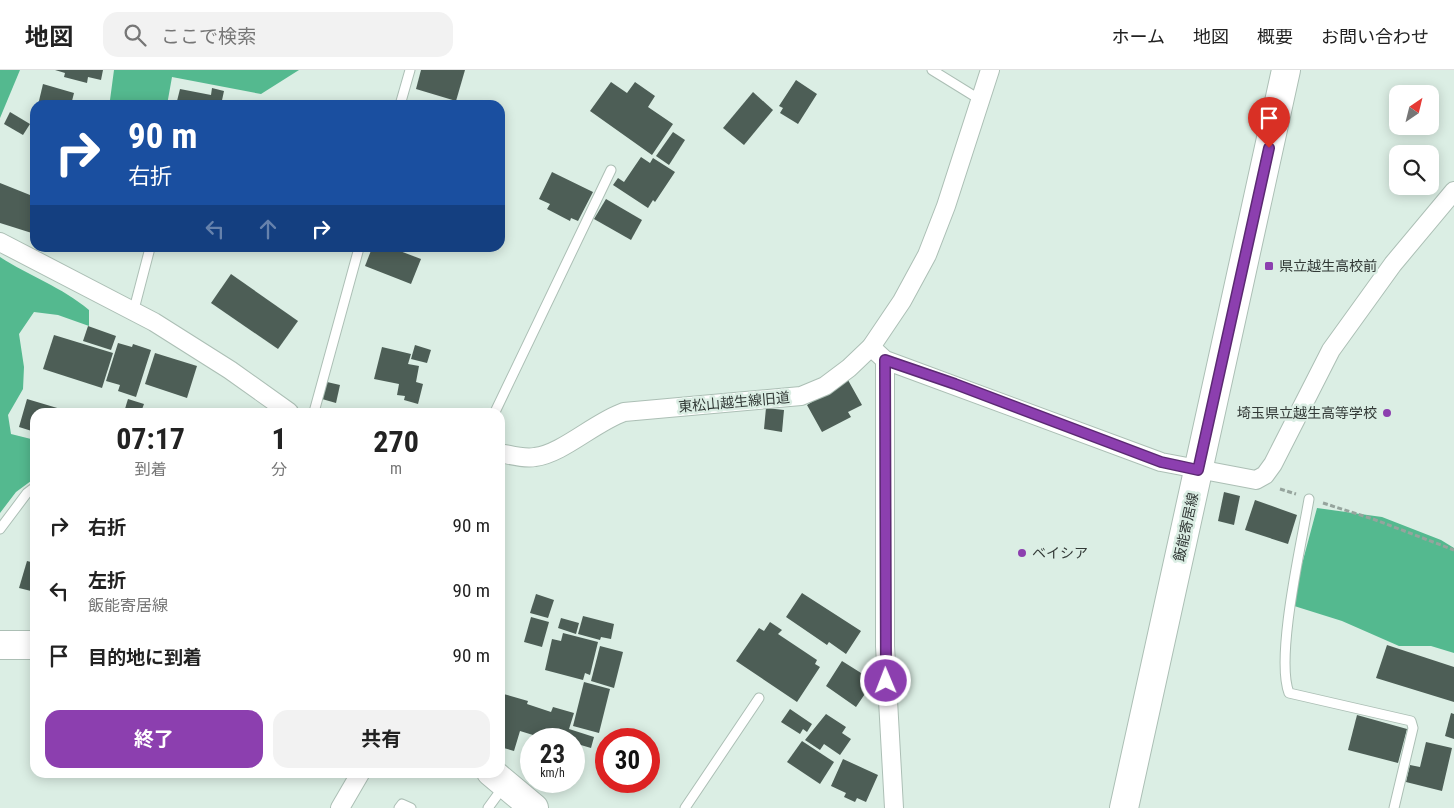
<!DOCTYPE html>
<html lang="ja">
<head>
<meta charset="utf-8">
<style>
  :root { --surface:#fff; --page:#f2f2f2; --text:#222; --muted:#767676; --line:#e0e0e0; --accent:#8c3faf }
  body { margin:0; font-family:"Roboto Condensed","Noto Sans JP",sans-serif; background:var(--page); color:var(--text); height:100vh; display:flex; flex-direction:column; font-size:19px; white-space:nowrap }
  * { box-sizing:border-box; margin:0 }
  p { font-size:16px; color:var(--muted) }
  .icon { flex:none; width:28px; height:28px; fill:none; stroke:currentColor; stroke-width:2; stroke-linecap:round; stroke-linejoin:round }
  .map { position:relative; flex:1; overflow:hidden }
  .details { position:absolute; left:30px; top:338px; width:475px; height:370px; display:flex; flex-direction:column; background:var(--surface); border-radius:15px; box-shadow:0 2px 12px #0003 }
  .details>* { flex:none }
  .guide { position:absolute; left:30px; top:30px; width:475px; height:152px; border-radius:15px; box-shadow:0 2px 12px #0003; background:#1a4fa0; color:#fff; overflow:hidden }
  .needle { width:32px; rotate:35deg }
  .buttons { position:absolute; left:1389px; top:15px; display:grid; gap:10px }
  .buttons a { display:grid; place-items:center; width:50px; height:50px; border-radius:10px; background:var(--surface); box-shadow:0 2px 12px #0003; font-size:25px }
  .speed { position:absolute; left:520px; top:658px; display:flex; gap:10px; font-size:25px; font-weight:700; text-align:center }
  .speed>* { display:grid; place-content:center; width:65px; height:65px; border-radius:50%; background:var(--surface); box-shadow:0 2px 12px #0003; line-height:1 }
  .speed small { font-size:12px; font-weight:400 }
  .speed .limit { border:8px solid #d22; background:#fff; color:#111 }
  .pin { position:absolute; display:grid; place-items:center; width:42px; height:42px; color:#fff; margin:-51px -21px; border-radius:50% 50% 50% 0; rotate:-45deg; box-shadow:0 0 5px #0007 }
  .pin .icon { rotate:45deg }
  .me { position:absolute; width:55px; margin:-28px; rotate:359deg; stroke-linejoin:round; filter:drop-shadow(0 0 4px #0008) }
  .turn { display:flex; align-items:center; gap:18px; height:105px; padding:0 15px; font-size:22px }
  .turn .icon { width:65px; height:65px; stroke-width:2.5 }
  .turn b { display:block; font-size:35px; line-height:42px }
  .lanes { display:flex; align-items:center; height:48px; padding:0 15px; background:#0003; justify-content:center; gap:25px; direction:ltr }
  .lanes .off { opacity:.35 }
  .eta { display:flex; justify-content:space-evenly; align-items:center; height:85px; text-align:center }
  .eta b { font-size:30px; font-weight:700; line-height:35px }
  .cta { display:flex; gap:10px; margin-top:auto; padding:10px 15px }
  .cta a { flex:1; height:58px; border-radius:15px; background:var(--accent); color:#fff; font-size:20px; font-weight:700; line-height:58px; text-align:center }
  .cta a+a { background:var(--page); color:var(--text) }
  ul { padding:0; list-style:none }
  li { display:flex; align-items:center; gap:15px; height:65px; padding:0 15px }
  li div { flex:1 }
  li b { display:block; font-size:19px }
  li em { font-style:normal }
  header { display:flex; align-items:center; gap:30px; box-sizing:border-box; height:70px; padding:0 25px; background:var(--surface); border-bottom:1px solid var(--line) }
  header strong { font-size:24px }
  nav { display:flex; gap:28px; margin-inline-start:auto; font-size:18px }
  .search { width:350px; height:45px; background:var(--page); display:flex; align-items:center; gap:12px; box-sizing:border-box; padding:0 18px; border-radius:15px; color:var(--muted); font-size:19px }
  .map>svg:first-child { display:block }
  .forest { fill:#54b98f }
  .building { fill:#4d5e56 }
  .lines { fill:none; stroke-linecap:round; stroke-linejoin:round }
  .service-casing { stroke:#acbfb5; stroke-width:11 }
  .minor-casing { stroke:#acbfb5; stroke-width:20 }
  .primary-casing { stroke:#acbfb5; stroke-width:30 }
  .path { stroke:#96a49d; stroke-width:3; stroke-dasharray:5 2.5; stroke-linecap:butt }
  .service { stroke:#fff; stroke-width:9 }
  .minor { stroke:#fff; stroke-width:18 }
  .primary { stroke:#fff; stroke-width:28 }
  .route-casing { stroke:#5b2972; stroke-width:12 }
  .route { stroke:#8c3faf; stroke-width:9 }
  .poi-dot { fill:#8c3faf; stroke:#dbeee4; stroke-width:2 }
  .labels { text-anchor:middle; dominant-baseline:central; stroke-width:5; stroke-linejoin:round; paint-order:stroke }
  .poi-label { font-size:14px; fill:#323936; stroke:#dbeee4; text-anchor:start }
  .street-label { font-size:14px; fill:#323936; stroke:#dbeee4 }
</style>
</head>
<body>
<header>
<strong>地図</strong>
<div class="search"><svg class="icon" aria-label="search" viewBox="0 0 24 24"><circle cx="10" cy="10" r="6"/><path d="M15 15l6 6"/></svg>ここで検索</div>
<nav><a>ホーム</a><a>地図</a><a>概要</a><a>お問い合わせ</a></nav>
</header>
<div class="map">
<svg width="1454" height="738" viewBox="0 0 1454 738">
  <rect width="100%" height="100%" fill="#dbeee4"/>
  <g class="forest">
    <polygon points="0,0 20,0 0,48"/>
    <polygon points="114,0 299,0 261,24 172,7 167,35 113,35 110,30"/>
    <path d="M0,187C29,206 62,217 89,240V256L58,245L34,242L19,264L24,297L23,319L8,345L11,364L35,370V408L16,422L0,443Z"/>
    <polygon points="1317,438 1382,447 1441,470 1454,478 1454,583 1431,576 1399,576 1342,551 1291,535"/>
  </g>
  <g class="building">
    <polygon points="55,0 103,0 101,10 88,7 87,13 64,7 65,3"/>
    <polygon points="421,0 465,0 456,31 416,19"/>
    <polygon points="796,10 817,24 798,54 780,43 783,38 779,36"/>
    <polygon points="611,12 627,23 635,12 655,26 648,37 673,54 652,85 590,41"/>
    <polygon points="43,14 74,23 71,35 38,35"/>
    <polygon points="212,18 224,21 221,35 176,35 180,19 211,25"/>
    <polygon points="753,22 773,40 744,75 723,58"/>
    <polygon points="10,42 30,54 23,65 4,54"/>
    <polygon points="673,62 685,70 669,95 656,86"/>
    <polygon points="641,87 650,93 653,88 675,102 655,132 653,130 648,138 613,115 618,108 624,112"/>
    <polygon points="552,102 593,122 578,151 571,148 570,151 547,139 550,134 539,129"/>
    <polygon points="0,113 35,127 35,164 0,153"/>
    <polygon points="606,129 642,150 631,170 594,149"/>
    <polygon points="372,178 392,178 421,189 411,214 365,196"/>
    <polygon points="231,204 298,251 278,279 211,233"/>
    <polygon points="88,256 116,266 111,280 83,271"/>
    <polygon points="54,265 113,283 102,318 43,299"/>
    <polygon points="118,273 132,277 133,274 151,280 136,327 118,321 120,315 106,311"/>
    <polygon points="415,275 431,280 427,293 411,289"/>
    <polygon points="382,277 411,284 408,294 419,296 416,312 423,314 418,334 404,330 405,326 397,325 399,314 374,309"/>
    <polygon points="155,283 197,296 187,328 145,314"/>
    <polygon points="848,310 862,335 848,342 851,347 822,362 807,335"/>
    <polygon points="327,312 340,315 336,333 322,329"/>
    <polygon points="27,329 64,340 63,342 35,342 35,362 19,357"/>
    <polygon points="128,329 144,334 141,342 124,342"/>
    <polygon points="766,338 784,340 782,362 764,359"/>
    <polygon points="1224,422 1240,426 1234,455 1218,451"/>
    <polygon points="1255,430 1297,445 1288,474 1245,460"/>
    <polygon points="27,491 35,493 35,522 19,518"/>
    <polygon points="802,523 861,561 846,584 829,572 827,575 786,547"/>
    <polygon points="536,524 554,530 548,548 530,543"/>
    <polygon points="583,546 614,554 611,569 601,567 600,570 578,564"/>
    <polygon points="531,547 549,552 542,577 524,572"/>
    <polygon points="561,548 579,553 576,564 558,558"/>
    <polygon points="770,552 782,560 778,564 817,590 815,594 820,597 797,632 736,591 759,558 764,561"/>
    <polygon points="563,563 598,572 590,605 585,603 583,610 545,600 552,569 561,571"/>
    <polygon points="1387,575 1454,597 1454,632 1376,608"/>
    <polygon points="600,576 623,582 614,618 591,611"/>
    <polygon points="842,591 869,608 866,612 871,615 856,637 826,616"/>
    <polygon points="584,612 610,619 599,663 573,656"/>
    <polygon points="500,623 528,631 527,634 551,642 553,637 574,643 569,659 594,667 591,678 574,673 574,669 546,669 520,661 514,681 500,677"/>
    <polygon points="790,639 812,654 807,662 803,659 800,664 781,652"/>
    <polygon points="1451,643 1454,644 1454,669 1445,666"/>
    <polygon points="826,644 846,657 842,663 851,669 840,685 824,674 820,680 805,670"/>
    <polygon points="1357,645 1407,659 1398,693 1348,680"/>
    <polygon points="802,671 834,692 820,714 787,692"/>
    <polygon points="1426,672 1452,678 1442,721 1406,712 1410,695 1420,697"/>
    <polygon points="574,681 583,684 576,707 574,706"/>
    <polygon points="843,689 878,705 866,732 857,728 855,732 844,727 846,723 831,716"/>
  </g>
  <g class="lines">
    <g class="service-casing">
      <g id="service">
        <polyline points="932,0 979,29"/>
        <polyline points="400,35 410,0"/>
        <polyline points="133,243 150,178"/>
        <polyline points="314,342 359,178"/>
        <polyline points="495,342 611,100"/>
        <path d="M1309,429C1302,471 1275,587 1289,623L1411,651L1413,658L1394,738"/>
        <polyline points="0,459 27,423 35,417"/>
        <polyline points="399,738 402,734 411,738"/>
        <polyline points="488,738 504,716"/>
        <polyline points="685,738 759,628"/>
      </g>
    </g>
    <g class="minor-casing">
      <g id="minor">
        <polyline points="0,172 154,252 230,300 289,342"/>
        <polyline points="871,277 885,290 1161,392 1256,410 1265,405 1273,394 1331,280 1393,194 1454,121"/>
        <polyline points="885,290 885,576 894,738"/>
        <path d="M500,383C511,385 523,389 535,387C562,384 595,352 624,342L801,326L825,316L849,298L871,277L902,231L927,185L946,136L990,0"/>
        <polyline points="340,738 361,702"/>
      </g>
    </g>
    <g class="primary-casing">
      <g id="primary">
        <polyline points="0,575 35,575"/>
        <polyline points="491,702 534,738"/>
        <polyline points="1124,738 1286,0"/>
      </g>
    </g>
    <g class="path">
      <polyline points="1280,419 1296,424"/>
      <polyline points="1323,433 1373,449 1454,480"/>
    </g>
    <use href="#service" class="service"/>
    <use href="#minor" class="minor"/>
    <use href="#primary" class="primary"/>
  </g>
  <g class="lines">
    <g class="route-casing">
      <polyline id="route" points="886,611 885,290 955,314 1161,392 1198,400 1269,78"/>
    </g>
    <use href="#route" class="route"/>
  </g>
  <g class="poi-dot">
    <rect x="1264" y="191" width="10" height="10" rx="2.5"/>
    <circle cx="1387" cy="343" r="5"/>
    <circle cx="1022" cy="483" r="5"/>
  </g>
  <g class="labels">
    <g class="poi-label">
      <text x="1279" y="196">県立越生高校前</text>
      <text x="1377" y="343" text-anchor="end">埼玉県立越生高等学校</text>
      <text x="1032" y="483">ベイシア</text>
    </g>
    <g class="street-label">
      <text transform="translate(734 332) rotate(-5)">東松山越生線旧道</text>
      <text transform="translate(1186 457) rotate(-78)">飯能寄居線</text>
    </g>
  </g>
</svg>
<div class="buttons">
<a><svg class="needle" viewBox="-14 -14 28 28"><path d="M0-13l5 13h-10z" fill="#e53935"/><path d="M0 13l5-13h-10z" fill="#767676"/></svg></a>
<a><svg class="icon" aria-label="search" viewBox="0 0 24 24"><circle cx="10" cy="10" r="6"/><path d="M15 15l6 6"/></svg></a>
</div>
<div class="speed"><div>23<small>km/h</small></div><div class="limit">30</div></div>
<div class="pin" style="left:1269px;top:78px;background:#d93025"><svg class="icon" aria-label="arrive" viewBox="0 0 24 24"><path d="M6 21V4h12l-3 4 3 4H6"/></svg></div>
<svg class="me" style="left:886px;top:611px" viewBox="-20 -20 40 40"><circle r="17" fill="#8c3faf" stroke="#fff" stroke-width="3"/><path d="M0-11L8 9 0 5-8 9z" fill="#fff"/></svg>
<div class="guide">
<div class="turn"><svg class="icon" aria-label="right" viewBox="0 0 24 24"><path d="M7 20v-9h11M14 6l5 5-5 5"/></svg><div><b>90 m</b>右折</div></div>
<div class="lanes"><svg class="icon off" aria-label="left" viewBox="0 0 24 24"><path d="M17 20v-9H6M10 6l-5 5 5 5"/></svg><svg class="icon off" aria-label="ahead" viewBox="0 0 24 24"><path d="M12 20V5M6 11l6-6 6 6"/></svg><svg class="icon" aria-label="right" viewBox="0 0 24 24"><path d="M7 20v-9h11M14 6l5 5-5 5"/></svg></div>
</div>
<section class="details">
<div class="eta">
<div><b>07:17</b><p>到着</p></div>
<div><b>1</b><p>分</p></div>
<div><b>270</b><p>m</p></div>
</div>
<ul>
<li><svg class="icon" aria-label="right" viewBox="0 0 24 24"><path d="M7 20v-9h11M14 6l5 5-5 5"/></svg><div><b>右折</b></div><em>90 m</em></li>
<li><svg class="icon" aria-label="left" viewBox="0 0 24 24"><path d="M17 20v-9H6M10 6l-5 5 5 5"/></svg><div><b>左折</b><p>飯能寄居線</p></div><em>90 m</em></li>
<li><svg class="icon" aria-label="arrive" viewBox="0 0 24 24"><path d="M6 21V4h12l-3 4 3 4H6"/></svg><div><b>目的地に到着</b></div><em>90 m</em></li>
</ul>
<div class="cta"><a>終了</a><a>共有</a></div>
</section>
</div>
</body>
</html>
